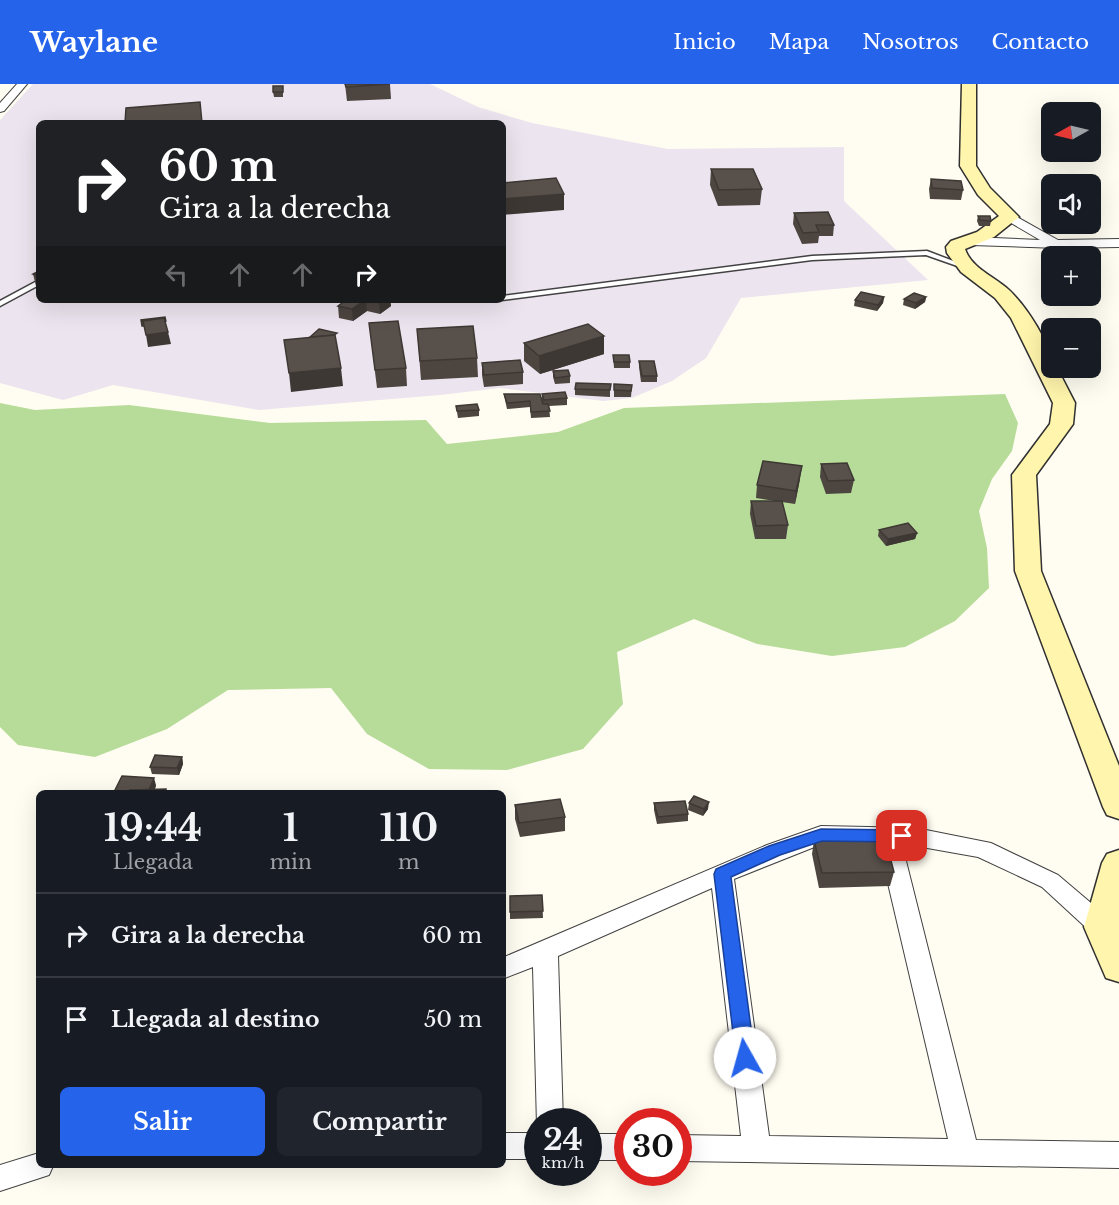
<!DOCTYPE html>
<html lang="es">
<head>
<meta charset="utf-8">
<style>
  :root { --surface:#171b24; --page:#20242c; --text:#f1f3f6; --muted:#9ea1a6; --line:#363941; --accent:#2563eb }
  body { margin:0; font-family:"Libre Baskerville",serif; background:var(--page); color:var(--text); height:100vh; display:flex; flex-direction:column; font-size:22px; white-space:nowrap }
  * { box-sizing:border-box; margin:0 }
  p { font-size:20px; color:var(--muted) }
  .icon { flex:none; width:33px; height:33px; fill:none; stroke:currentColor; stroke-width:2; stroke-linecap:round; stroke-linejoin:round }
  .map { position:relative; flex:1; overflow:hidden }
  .panel { position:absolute; left:36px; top:706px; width:470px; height:378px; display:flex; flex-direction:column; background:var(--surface); border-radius:9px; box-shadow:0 6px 24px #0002 }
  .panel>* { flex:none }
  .top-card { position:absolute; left:36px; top:36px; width:470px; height:183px; border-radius:9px; box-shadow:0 6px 24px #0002; background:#202124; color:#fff; overflow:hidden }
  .needle { width:39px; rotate:262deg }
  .controls { position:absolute; left:1041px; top:18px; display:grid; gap:12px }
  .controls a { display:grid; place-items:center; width:60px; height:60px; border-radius:9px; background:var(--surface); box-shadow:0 6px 24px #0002; font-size:30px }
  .speed { position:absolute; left:524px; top:1024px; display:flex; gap:12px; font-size:30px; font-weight:700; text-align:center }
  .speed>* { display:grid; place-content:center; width:78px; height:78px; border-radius:50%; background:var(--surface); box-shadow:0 6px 24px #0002; line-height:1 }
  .speed small { font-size:15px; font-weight:400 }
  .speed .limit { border:9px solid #d22; background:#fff; color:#111 }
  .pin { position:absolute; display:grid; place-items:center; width:51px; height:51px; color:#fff; margin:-26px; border-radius:12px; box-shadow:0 3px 9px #0006 }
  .me { position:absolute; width:66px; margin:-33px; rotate:353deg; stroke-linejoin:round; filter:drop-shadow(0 0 4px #0008) }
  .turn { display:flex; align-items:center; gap:21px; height:126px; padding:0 24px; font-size:27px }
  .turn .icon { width:78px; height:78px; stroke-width:2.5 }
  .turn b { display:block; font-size:42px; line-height:51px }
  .lanes { display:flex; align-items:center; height:57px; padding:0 24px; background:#0003; justify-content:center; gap:30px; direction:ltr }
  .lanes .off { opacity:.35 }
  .eta { display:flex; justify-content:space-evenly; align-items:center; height:102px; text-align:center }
  .eta b { font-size:36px; font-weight:700; line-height:42px }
  .primary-button { display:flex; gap:12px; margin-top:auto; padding:12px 24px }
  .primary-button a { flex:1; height:69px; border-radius:9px; background:var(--accent); color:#fff; font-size:24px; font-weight:700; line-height:69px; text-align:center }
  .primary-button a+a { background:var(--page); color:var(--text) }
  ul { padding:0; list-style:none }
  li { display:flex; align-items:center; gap:18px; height:84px; padding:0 24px; border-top:2px solid var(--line) }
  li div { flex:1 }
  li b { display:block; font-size:22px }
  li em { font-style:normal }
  header { display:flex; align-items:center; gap:36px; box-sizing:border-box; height:84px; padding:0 30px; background:var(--accent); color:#fff }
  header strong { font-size:28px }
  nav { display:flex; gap:33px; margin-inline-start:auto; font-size:21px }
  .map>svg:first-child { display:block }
  .industrial { fill:#ece4ee; fill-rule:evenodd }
  .forest { fill:#b7dc99 }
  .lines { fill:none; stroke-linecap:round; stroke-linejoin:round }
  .lane-casing { stroke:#424242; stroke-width:3 }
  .street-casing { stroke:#424242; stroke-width:2 }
  .secondary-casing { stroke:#313131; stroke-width:3 }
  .lane { fill:#fff; fill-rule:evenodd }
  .street { fill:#fff; fill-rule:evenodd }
  .secondary { fill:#fff5ac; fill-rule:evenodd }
  .wall { fill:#4c4540 }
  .shaded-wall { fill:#3e3834 }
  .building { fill:#58504b; stroke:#3e3834; stroke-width:1.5 }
  .route { fill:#2563eb; stroke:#184099; stroke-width:1.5 }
</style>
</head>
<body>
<header>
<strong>Waylane</strong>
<nav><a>Inicio</a><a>Mapa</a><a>Nosotros</a><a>Contacto</a></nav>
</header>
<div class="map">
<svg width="1119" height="1121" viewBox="0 0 1119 1121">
  <rect width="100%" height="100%" fill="#fffcf1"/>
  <path class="industrial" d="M33,0H430L478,23L532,39L668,65L844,63V117L928,196L741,214L706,274L672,297L632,314L603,317L500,304L440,311L259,326L113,301L63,316L0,299V36ZM39,39H502V216H39Z"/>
  <polygon class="forest" points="1005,310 1018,339 1012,367 992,395 979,427 987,464 989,504 955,537 905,563 832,572 757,560 694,535 617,568 623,620 583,665 507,686 429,685 367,650 331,604 228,606 167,645 95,673 18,661 0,643 0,319 35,326 129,321 270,339 426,336 447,360 558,348 624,324"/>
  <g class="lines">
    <g class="lane-casing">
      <g id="lane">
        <polygon points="927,167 969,183 963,184 926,171 812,176 502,216 501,216 502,212 812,172"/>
        <polygon points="39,196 39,201 0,222 0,217"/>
      </g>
    </g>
    <g class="street-casing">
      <g id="street">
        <polygon points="17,0 27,0 4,27 0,28 0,19"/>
        <polygon points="1010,129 1058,156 1119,155 1119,163 1058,164 971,161 965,157 971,153 1040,156 1006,136 1004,133"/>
        <path d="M821,742L916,744L991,759L1058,791L1111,836L1114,843L1111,850L1102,853L1093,850L1042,803L978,773L916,762L902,761L976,1056L1119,1058V1084L678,1077V1051L741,1052L712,804L558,872L563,1038H537V1042L533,883L502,895V874L767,761ZM822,760L879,761L948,1055L769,1052L734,795Z"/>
        <rect x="502" y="1049" width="35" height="26"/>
        <rect x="588" y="1050" width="39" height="26"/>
        <polygon points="39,1069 39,1082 53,1082 49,1091 0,1107 0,1081"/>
      </g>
    </g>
    <g class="secondary-casing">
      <g id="secondary">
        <path d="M962,0H976V82L990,104L1019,133L994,153L965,165C971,184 995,193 1009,206C1026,222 1052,261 1052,284H1057L1075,319L1073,340L1036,391L1041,487L1119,682V735L1107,731L1103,723L1015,487L1012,391L1050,340L1053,319L1011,234L995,214L961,188L947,169L946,163L951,157L977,148L999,132L978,111L960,82Z"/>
        <polygon points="1119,766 1119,898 1106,894 1084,843 1102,779 1107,770"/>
      </g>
    </g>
    <use href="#lane" class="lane"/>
    <use href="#street" class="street"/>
    <use href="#secondary" class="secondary"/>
  </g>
  <g class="wall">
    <polygon points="345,0 390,0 391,15 347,17"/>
    <polygon points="283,2 283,13 274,13 273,8"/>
    <polygon points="711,85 762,105 760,121 718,122 710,101"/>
    <polygon points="931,95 963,106 961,116 930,115 929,105"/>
    <polygon points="794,129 834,141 833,152 819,152 818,159 802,160 793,140"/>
    <polygon points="978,132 991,137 990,142 979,142 977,137"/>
    <polygon points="39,187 39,202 36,202 33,190"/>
    <polygon points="884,213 883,219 877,227 854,222 855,216"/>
    <polygon points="926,213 925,218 915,225 903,221 904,215"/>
    <polygon points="346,216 390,216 391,222 380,230 367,227 353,237 339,234 338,222"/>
    <polygon points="369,239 406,284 407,302 377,304"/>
    <polygon points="417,245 477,274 478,293 421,296"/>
    <polygon points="604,252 604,270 540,290 524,277 524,259"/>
    <polygon points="613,271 630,278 630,284 614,284"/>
    <polygon points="639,277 657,292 657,298 641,298 639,283"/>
    <polygon points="482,279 523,288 523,300 484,303 482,291"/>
    <polygon points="553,287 570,292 570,299 555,300 553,293"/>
    <polygon points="614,300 632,301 631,313 614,313"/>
    <polygon points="575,305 610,306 610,313 575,311"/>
    <polygon points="504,310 542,316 542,310 567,314 567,321 549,322 550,333 531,334 530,323 507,325 505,316"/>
    <polygon points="456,322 479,326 479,332 458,334"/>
    <polygon points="821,380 854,396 851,409 826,410 820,393"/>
    <polygon points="800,395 795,420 782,418 788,441 786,455 755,455 750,430 751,417 775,417 756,414 757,401"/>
    <polygon points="879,446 917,449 915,455 886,462 878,452"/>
    <polygon points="182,673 183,680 179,691 152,690 150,683"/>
    <polygon points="156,701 155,706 166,705 168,710 115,710 114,708"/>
    <polygon points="654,719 688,730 688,737 657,740 654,726"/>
    <polygon points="689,719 708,725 703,732 688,726"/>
    <polygon points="515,721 565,733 565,747 520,753 515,735"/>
    <polygon points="814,756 894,788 890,802 819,804 812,770"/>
    <polygon points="542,811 543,834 510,835 510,812"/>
  </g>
  <g class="shaded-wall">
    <polygon points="564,110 564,126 502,131 502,115"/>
    <polygon points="884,213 883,219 877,227 878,221"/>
    <polygon points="926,213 925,218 915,225 916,219"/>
    <polygon points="365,216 366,216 367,227 353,237 352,225"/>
    <polygon points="382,216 390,216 391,222 380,230 379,219"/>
    <polygon points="168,248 171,260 148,263 146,251"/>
    <polygon points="604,252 604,270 540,290 539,272"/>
    <polygon points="341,284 343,302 291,308 289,289"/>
    <polygon points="802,382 800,395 795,420 796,407"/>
    <polygon points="917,449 915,455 886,462 888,455"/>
    <polygon points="182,673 183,680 179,691 177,684"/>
    <polygon points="154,694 156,701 153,710 148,710"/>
    <polygon points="709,718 708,725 703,732 704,725"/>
  </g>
  <g class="building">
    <polygon points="345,0 390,0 346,3"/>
    <rect x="273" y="2" width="10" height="6"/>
    <polygon points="200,18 202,39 125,39 126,24"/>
    <polygon points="711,85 753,85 762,105 719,106"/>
    <polygon points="556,94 564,110 502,115 502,99"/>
    <polygon points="931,95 961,97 963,106 932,104"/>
    <polygon points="828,128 834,141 816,141 819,148 803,149 794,129"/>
    <polygon points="978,132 990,132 991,137 980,136"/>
    <polygon points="39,187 39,192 33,190"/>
    <polygon points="861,208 884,213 878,221 855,216"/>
    <polygon points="914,209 926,213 916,219 904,215"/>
    <polygon points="346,216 365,216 352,225 338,222"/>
    <polygon points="368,216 382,216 379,219"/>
    <polygon points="165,233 166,238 164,234 143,237 144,242 142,242 141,236"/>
    <polygon points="164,234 168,248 146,251 143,237"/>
    <polygon points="398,237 406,284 375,286 369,239"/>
    <polygon points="588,240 604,252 539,272 524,259"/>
    <polygon points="473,242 477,274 420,277 417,245"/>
    <polygon points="319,245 337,249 334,251 310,253"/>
    <polygon points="335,251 341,284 289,289 284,256"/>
    <polygon points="613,271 629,271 630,278 614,278"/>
    <polygon points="520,276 523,288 484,291 482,279"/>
    <polygon points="639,277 654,277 657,292 642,292"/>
    <polygon points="568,286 570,292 555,294 553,287"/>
    <polygon points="576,299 611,300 610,306 575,305"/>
    <polygon points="614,300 632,301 631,307 614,306"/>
    <polygon points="565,308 567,314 544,316 542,310"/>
    <polygon points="504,310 540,310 543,320 548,320 550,327 531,328 530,317 507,319"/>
    <polygon points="477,320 479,326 457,327 456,322"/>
    <polygon points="763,377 802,382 796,407 757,401"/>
    <polygon points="847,379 854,396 828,397 821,380"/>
    <polygon points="751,417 782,417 788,441 756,442"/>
    <polygon points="908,439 917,449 888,455 879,446"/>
    <polygon points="155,671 182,673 177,684 150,683"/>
    <polygon points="122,692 154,694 149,706 130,706 129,709 114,708"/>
    <polygon points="166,705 165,710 129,710 130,706"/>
    <polygon points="694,712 709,718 704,725 689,719"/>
    <polygon points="560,715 565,733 519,739 515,721"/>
    <polygon points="685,717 688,730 658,733 654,719"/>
    <polygon points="885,754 894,788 822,789 814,756"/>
    <polygon points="542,811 543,827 510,828 510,812"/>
  </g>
  <polygon class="route" points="821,745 902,746 908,748 910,752 908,757 902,758 822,757 780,771 731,793 755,974 752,979 745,982 739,979 736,974 714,790 716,785 769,762"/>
</svg>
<div class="controls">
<a><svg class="needle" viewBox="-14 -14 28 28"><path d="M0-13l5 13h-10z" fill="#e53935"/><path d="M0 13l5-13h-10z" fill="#9ea1a6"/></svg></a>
<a><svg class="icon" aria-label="sound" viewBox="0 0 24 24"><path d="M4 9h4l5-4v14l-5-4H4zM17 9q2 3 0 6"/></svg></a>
<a>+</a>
<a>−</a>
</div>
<div class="speed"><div>24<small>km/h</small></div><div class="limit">30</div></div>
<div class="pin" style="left:902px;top:752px;background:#d93025"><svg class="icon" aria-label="arrive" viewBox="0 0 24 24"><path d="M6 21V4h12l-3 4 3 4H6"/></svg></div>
<svg class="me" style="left:745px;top:974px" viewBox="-20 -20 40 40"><circle r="19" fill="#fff"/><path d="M0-13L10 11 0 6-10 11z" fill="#2563eb"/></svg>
<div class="top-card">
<div class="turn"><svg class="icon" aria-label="right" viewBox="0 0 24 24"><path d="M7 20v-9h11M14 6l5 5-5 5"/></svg><div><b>60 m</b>Gira a la derecha</div></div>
<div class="lanes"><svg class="icon off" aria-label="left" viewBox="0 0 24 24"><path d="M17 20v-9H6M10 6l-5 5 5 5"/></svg><svg class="icon off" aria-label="ahead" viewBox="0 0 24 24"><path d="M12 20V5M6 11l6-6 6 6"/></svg><svg class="icon off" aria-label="ahead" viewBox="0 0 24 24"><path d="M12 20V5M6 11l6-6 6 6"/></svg><svg class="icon" aria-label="right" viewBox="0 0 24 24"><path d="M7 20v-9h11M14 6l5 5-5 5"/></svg></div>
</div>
<section class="panel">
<div class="eta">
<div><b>19:44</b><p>Llegada</p></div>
<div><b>1</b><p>min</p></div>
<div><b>110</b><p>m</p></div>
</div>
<ul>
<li><svg class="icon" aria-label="right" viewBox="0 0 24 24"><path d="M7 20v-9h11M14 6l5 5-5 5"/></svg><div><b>Gira a la derecha</b></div><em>60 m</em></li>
<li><svg class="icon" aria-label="arrive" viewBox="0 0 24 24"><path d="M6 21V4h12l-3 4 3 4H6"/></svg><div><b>Llegada al destino</b></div><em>50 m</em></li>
</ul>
<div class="primary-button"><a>Salir</a><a>Compartir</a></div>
</section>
</div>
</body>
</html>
